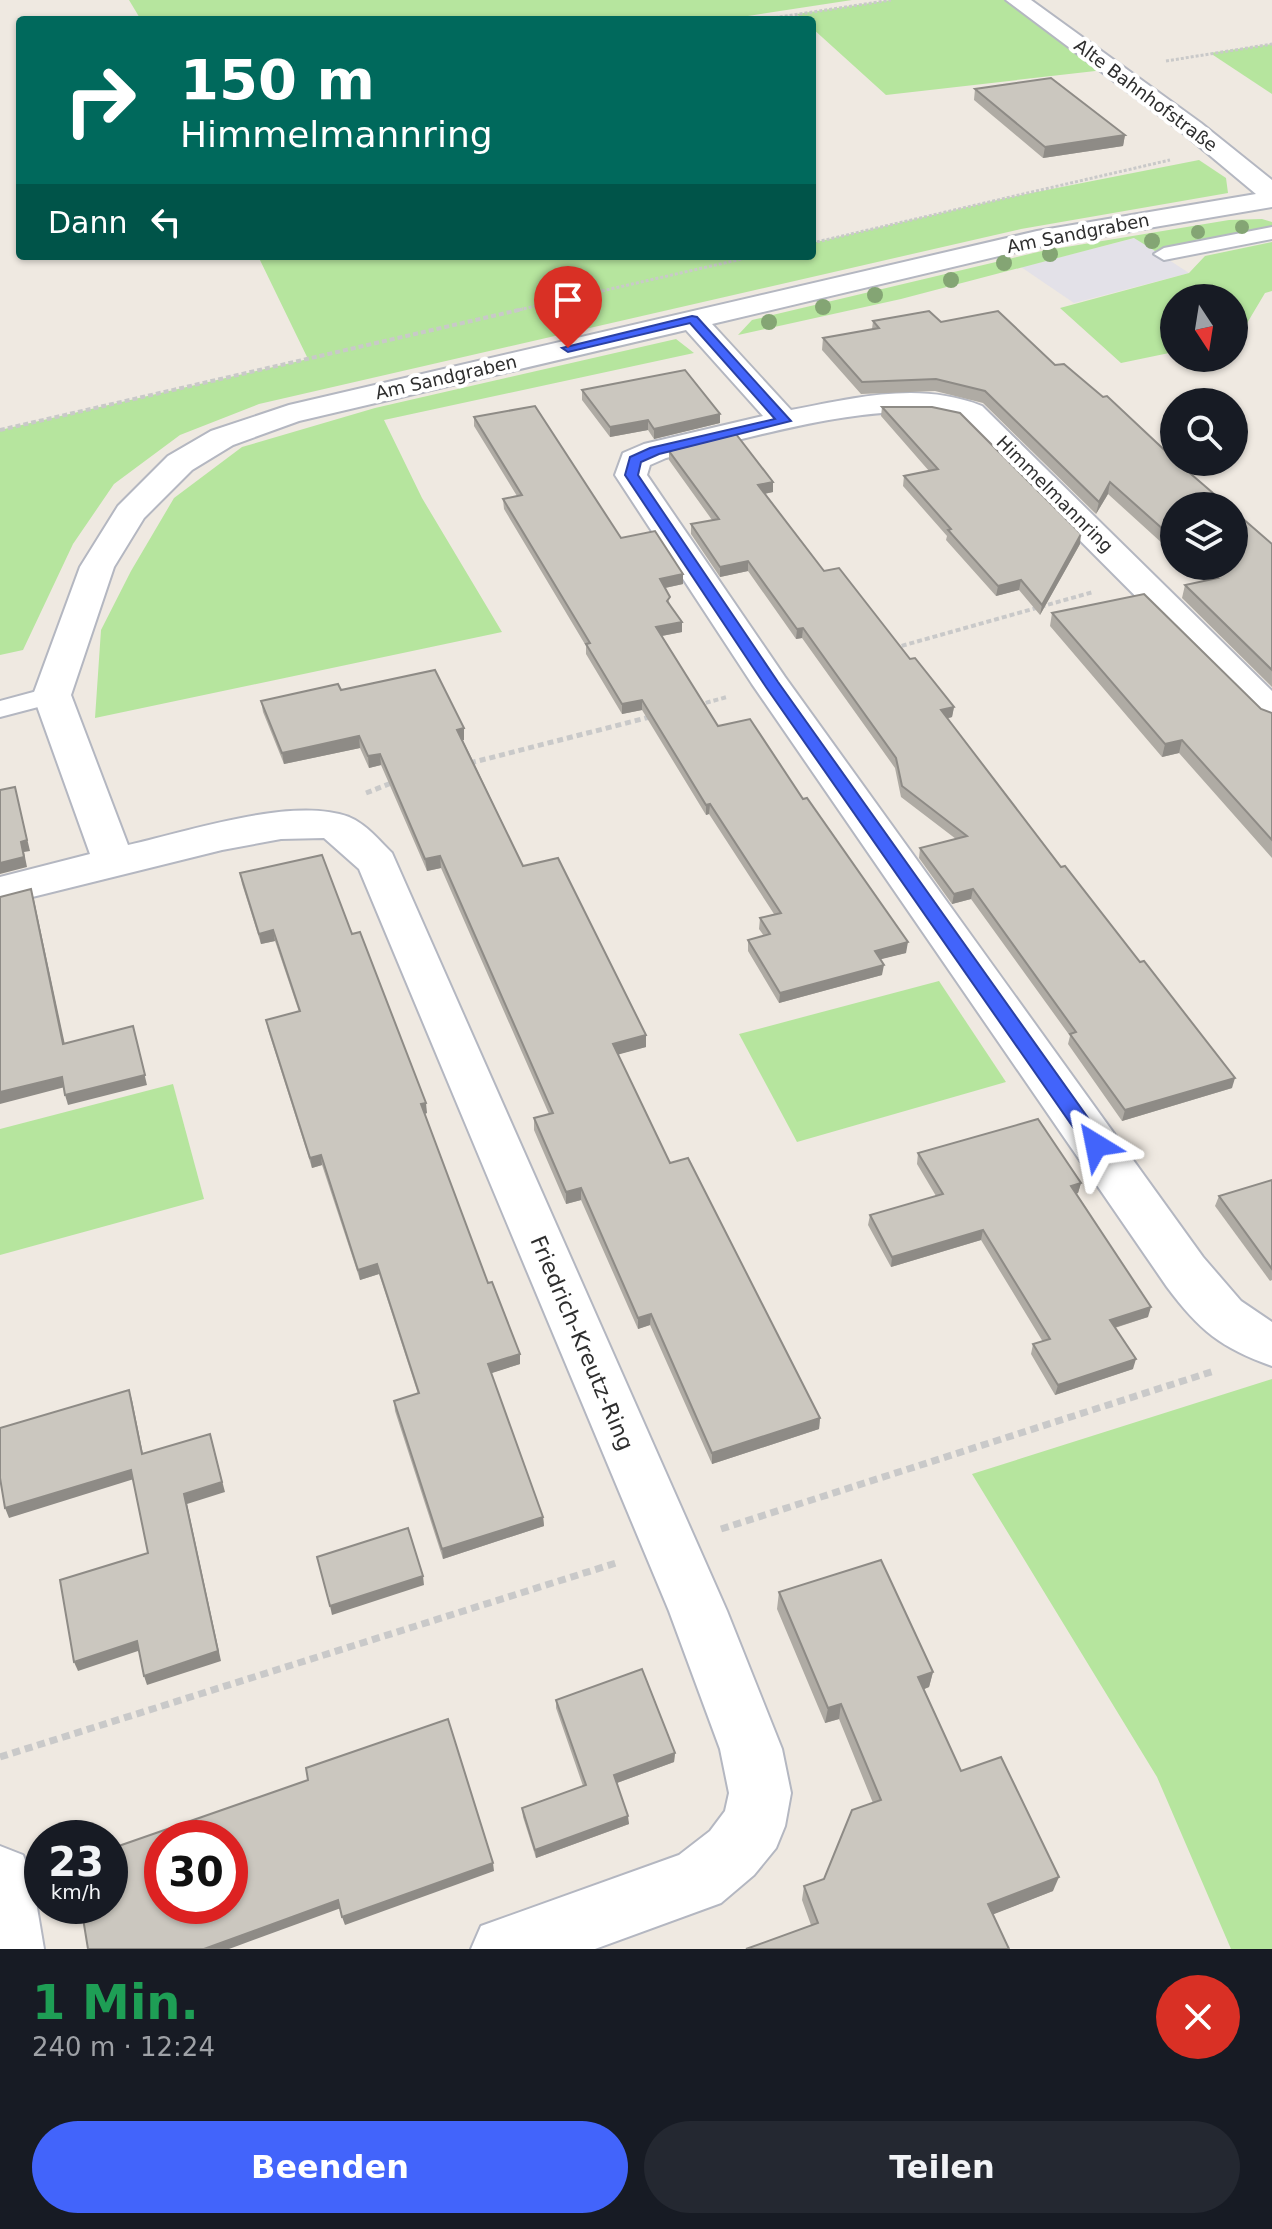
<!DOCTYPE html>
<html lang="de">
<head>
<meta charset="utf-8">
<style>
  :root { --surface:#171b24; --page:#242831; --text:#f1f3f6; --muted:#9ea1a6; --accent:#4264fb }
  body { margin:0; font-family:"DejaVu Sans",sans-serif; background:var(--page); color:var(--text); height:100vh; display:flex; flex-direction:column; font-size:30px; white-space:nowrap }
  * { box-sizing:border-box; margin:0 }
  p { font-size:26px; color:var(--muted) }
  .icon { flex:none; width:44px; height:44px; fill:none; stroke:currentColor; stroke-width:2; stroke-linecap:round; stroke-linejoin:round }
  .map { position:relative; height:1949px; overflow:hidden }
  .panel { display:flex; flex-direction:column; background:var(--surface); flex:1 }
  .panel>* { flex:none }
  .top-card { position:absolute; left:16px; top:16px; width:800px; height:244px; border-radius:8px; box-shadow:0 2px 6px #0004; background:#00695c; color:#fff; overflow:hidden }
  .needle { width:52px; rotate:168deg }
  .buttons { position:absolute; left:1160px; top:284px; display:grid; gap:16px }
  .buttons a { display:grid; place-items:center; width:88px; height:88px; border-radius:50%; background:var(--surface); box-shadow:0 2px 6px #0004; font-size:40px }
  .speed { position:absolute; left:24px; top:1820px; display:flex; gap:16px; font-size:40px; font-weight:700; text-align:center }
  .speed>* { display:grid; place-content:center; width:104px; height:104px; border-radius:50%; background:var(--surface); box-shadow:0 2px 6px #0004; line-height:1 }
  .speed small { font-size:20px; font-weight:400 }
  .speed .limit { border:12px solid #d22; background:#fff; color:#111 }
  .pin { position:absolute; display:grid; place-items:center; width:68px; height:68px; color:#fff; margin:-82px -34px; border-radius:50% 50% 50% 0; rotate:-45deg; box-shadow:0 0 8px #0007 }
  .pin .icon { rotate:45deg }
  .me { position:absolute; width:88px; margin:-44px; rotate:325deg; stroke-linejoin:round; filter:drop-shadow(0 0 6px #0008) }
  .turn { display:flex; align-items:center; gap:28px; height:168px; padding:0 32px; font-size:36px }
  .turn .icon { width:104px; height:104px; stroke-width:2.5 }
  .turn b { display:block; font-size:56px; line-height:68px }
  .then { display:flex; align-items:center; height:76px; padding:0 32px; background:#0003; gap:16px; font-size:30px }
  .round { display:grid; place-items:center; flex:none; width:84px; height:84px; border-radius:42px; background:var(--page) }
  .overview { display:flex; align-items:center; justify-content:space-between; height:136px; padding:0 32px }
  h1 { font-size:48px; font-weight:700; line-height:60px; color:#1e9e55 }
  .button { display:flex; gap:16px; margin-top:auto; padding:16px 32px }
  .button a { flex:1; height:92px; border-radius:48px; background:var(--accent); color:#fff; font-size:32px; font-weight:700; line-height:92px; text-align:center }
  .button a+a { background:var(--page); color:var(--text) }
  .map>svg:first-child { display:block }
  .industrial { fill:#e3e1e8 }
  .green { fill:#b6e59e }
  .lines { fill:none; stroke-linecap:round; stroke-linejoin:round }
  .service-casing { stroke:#b4b7c1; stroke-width:4 }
  .minor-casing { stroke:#b4b7c1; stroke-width:4 }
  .path-far3 { stroke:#c9c9c9; stroke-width:3; stroke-dasharray:3 2; stroke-linecap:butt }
  .path-far2 { stroke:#c9c9c9; stroke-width:4; stroke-dasharray:5 3; stroke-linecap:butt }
  .path-far1 { stroke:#c9c9c9; stroke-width:5; stroke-dasharray:6 4; stroke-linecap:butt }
  .path { stroke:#c9c9c9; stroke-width:7; stroke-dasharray:8 5; stroke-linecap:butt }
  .service { fill:#fff; fill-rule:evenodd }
  .minor { fill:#fff; fill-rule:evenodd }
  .tree { fill:#84a574 }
  .wall { fill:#afaba4 }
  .shaded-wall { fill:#8e8b86 }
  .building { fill:#cbc7bf; stroke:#8e8b86; stroke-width:2; fill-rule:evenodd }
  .route { fill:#4264fb; stroke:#2b41a3; stroke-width:2 }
  .labels { text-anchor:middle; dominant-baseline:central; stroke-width:8; stroke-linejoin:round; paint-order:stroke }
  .far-street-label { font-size:18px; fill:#2e2e2e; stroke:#fff }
  .street-label { font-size:22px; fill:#2e2e2e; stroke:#fff }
</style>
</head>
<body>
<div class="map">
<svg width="1272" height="1949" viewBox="0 0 1272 1949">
  <rect width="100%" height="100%" fill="#efe9e1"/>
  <polygon class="industrial" points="1135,238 1189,273 1074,303 1021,267"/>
  <g class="green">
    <polygon points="129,0 852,0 722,20 141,20"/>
    <polygon points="891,0 1016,0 1113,69 886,95 812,28 812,20 803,20 797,14"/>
    <polygon points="1272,44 1272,94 1210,53"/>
    <polygon points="1199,160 1226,178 1228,193 1021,229 259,404 180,435 114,484 73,544 23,650 0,655 0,430 308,359 258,256 812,256 812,243 1006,198"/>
    <polygon points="1262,219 1272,222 1272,227 1155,251 1134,238 901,299 738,335 752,320 1042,251 1229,220"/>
    <polygon points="1272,242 1272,291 1265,293 1237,340 1234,340 1234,298 1174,298 1174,352 1121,363 1060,308 1189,273 1205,256"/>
    <polygon points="676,339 694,353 384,420 422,498 502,632 95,718 101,630 131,571 174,498 242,447 375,408"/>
    <polygon points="939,981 1006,1082 797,1142 739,1034"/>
    <polygon points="173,1084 204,1199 0,1255 0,1129"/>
    <polygon points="1272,1379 1272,1949 1231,1949 1157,1777 972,1474"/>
  </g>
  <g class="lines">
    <g class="service-casing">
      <g id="service">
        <polygon points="1272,227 1272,239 1164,260 1154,254 1164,248"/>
        <polygon points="52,687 61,689 65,695 61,701 0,717 0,701"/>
      </g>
    </g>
    <g class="minor-casing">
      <g id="minor">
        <path d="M1006,0H1031L1201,123L1272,180V207L1037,247L712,324L791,410C857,398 918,381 982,406L1272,691V724L1259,720L960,420C892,393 739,441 666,458L650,465L647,475L785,677L1203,1257L1241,1301L1272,1322V1366C1221,1348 1199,1330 1167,1287L752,684L615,475L623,453L644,444L763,416L686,330L299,421L233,445L192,470L144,518L114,567L71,695L128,845C187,832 292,796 349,817C366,824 379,840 392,853L727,1611L782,1749L791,1793L785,1826L776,1848L754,1875L721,1903L595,1949H471L481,1926L679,1855L710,1831L725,1811L729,1793L720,1749L669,1611L359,869L324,838L281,839L222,850L0,905V877L90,854L33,695L80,567L118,506L168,456L211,431L289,405L1037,231L1256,194L1183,133Z"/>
        <polygon points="0,1846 23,1855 32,1878 44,1949 0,1949"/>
      </g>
    </g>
    <g class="path-far3">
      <polyline points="760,20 891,0"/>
      <polyline points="1166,61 1272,44"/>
      <polyline points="812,243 1170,160"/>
      <polyline points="514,311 755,256"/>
    </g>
    <g class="path-far2">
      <polyline points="0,430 523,309"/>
      <polyline points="894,648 1093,592"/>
      <polyline points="698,705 727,697"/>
      <polyline points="645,718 650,717"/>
    </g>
    <g class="path-far1">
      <polyline points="470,763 650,717"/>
      <polyline points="366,793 394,782"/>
    </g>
    <g class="path">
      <polyline points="721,1529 1214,1371"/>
      <polyline points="0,1757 616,1563"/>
    </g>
    <use href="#service" class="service"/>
    <use href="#minor" class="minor"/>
  </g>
  <g class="tree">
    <circle cx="1242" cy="227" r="7"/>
    <circle cx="1198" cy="232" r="7"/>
    <circle cx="1152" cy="241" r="8"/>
    <circle cx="1050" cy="254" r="8"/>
    <circle cx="1004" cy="263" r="8"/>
    <circle cx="951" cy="280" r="8"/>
    <circle cx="875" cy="295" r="8"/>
    <circle cx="823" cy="307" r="8"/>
    <circle cx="769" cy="322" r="8"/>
  </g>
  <g class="wall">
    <polygon points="975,89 1125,135 1123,146 1043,158 974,100"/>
    <polygon points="873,321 941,322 1174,506 1174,554 1108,494 1096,514 983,403 935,391 861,394 822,350 823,338 872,329"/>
    <polygon points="582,390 720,423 654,439 648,430 610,437 582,400"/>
    <polygon points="882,407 1080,544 1040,615 1019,590 996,596 946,540 947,536 903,486 904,476 929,471 881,416"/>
    <polygon points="474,417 621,538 683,574 683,584 665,588 670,605 682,632 662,636 718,726 803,799 906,953 880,959 882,975 779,1003 748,951 748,940 764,936 759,929 760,918 774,914 709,814 706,815 642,710 622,714 586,654 586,646 504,509 503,499 517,496 474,426"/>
    <polygon points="669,451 773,482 773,492 764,494 824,571 910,659 954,707 952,717 947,719 1232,1088 1122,1121 1068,1044 1070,1036 971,899 952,904 919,858 920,848 956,839 901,797 895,768 802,638 796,639 748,571 720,577 691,534 691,524 712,520 669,460"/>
    <polygon points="1272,544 1272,687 1182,598 1185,585 1204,581 1188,566 1234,566"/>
    <polygon points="1052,613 1261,709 1272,713 1272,858 1179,753 1162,757 1050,626"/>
    <polygon points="341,690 464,728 464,740 463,740 523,866 646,1035 646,1047 618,1054 670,1163 820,1418 819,1429 712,1464 650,1325 638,1329 581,1200 566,1204 534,1130 534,1118 549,1114 441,868 427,871 381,765 369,768 360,748 284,764 263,712 261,701"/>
    <polygon points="240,873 352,934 427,1113 424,1114 488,1283 520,1354 520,1364 491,1373 543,1517 544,1526 443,1559 395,1411 394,1401 418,1394 379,1274 360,1280 322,1165 312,1168 268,1030 266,1020 299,1012 275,941 261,944 242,884"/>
    <polygon points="918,1153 1081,1183 1078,1193 1076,1194 1148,1317 1115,1328 1133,1369 1055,1395 1031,1354 1033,1344 1043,1342 981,1240 891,1267 868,1225 870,1215 936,1196 917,1164"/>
    <polygon points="1272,1180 1272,1280 1270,1281 1215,1206 1219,1196"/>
    <polygon points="779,1592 933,1672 929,1687 924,1689 961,1771 1053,1891 993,1914 811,1925 802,1900 804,1886 824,1879 873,1803 839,1719 825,1723 777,1609"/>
    <polygon points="556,1700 675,1753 674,1762 617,1783 629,1824 536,1858 523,1817 522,1808 583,1786 556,1708"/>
  </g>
  <g class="shaded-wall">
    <polygon points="1125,135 1123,146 1043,158 1045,147"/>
    <polygon points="720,414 720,423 654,439 654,429"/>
    <polygon points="648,420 648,430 610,437 610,427"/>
    <polygon points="773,482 773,492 758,495 758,485"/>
    <polygon points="1110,482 1108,494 1096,514 1099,502"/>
    <polygon points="1081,534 1080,544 1040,615 1042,605"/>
    <polygon points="748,561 748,571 720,577 720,567"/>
    <polygon points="683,574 683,584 660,589 660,579"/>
    <polygon points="1021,580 1019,590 996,596 998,586"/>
    <polygon points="682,622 682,632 656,637 656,627"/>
    <polygon points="803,628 802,638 796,639 797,629"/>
    <polygon points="642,700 642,710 622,714 622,704"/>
    <polygon points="954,707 952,717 939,720 941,710"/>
    <polygon points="464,728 464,740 458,741 457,730"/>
    <polygon points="359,736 360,748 284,764 282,753"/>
    <polygon points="1182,740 1179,753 1162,757 1165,744"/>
    <polygon points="380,754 381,765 369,768 368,756"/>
    <polygon points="15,787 30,851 24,852 27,867 0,874 0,863"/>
    <polygon points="710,804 709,814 706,815 706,805"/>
    <polygon points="440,856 441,868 427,871 425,859"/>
    <polygon points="31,889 34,900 67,1054 63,1044"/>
    <polygon points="973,889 971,899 952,904 954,894"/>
    <polygon points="273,930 275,941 261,944 259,934"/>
    <polygon points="908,942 906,953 874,961 875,951"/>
    <polygon points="884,965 882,975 779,1003 780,993"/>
    <polygon points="133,1026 147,1085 68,1105 65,1095"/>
    <polygon points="646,1035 646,1047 613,1056 613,1044"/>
    <polygon points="62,1077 65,1087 0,1104 0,1092"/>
    <polygon points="1235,1078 1232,1088 1122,1121 1125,1110"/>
    <polygon points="426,1103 427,1113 422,1115 421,1104"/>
    <polygon points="321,1155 322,1165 312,1168 310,1158"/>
    <polygon points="1081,1183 1078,1193 1069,1196 1071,1186"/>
    <polygon points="581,1188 581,1200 566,1204 566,1192"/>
    <polygon points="983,1230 981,1240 891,1267 892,1257"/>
    <polygon points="377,1264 379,1274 360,1280 358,1270"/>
    <polygon points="1151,1307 1148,1317 1107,1330 1110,1320"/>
    <polygon points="651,1314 650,1325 638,1329 638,1318"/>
    <polygon points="520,1354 520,1364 489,1374 488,1364"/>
    <polygon points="1136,1359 1133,1369 1055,1395 1058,1385"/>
    <polygon points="129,1390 132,1400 145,1464 142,1454"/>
    <polygon points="820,1418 819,1429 712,1464 712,1453"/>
    <polygon points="210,1434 225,1492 187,1504 221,1661 147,1685 144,1676 184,1494"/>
    <polygon points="131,1470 134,1479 9,1518 5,1508"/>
    <polygon points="543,1517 544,1526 443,1559 442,1549"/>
    <polygon points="423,1576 424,1585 332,1615 330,1606"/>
    <polygon points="137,1641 141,1650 78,1671 74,1662"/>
    <polygon points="933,1672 929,1687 915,1693 918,1677"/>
    <polygon points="841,1704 839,1719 825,1723 828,1708"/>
    <polygon points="675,1753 674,1762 614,1784 614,1775"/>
    <polygon points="628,1816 629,1824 536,1858 535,1850"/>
    <polygon points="493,1863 494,1871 345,1925 342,1917"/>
    <polygon points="1059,1877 1053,1891 984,1918 988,1904"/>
    <polygon points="338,1900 341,1908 229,1949 204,1949"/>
  </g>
  <g class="building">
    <polygon points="1051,78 1125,135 1045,147 975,89"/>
    <polygon points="929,311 941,322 998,311 1055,365 1064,364 1103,397 1107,396 1174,459 1174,462 1177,462 1228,506 1174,506 1174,539 1110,482 1099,502 985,391 936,379 862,382 823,338 879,328 873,321"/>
    <polygon points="685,370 720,414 654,429 648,420 610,427 582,390"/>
    <polygon points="535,406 621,538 655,531 683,574 660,579 670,597 667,601 682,622 656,627 718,726 750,719 803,799 807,798 908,942 875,951 884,965 780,993 748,940 770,934 760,918 781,913 710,804 706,805 642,700 622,704 586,644 590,643 503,499 522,495 474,417"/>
    <polygon points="882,407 932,407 960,413 1081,534 1042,605 1021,580 998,586 948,530 951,529 904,476 938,469"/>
    <polygon points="736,434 773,482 758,485 824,571 839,568 910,659 915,658 954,707 941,710 1061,867 1065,866 1140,962 1144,961 1235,1078 1125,1110 1070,1034 1076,1032 973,889 954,894 920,848 967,836 902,786 896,758 803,628 797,629 748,561 720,567 691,524 719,519 669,451"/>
    <polygon points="1234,511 1272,544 1272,670 1185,585 1218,578 1205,566 1234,566"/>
    <polygon points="1144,594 1261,709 1272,713 1272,840 1182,740 1165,744 1052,613"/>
    <polygon points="435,670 464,728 457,730 523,866 558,858 646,1035 613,1044 670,1163 688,1158 820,1418 712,1453 651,1314 638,1318 581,1188 566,1192 534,1118 553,1113 440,856 425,859 380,754 368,756 359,736 282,753 261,701 338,684 341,690"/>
    <polygon points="15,787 27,840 21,842 24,857 0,863 0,790"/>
    <polygon points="322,855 352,934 360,932 426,1103 421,1104 488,1283 492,1282 520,1354 488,1364 543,1517 442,1549 394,1401 419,1393 377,1264 358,1270 321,1155 310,1158 266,1020 300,1011 273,930 259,934 240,873"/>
    <polygon points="31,889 63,1044 133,1026 145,1075 65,1095 62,1077 0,1092 0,897"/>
    <polygon points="1038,1119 1081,1183 1071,1186 1151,1307 1110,1320 1136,1359 1058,1385 1033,1344 1050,1339 983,1230 892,1257 870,1215 943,1194 918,1153"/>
    <polygon points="1272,1180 1272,1269 1219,1196"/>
    <polygon points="129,1390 142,1454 210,1434 222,1482 184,1494 218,1651 144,1676 137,1641 74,1662 60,1580 148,1553 131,1470 5,1508 0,1478 0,1428"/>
    <polygon points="408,1528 423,1576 330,1606 317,1557"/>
    <polygon points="881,1560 933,1672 918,1677 961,1771 1001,1757 1059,1877 988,1904 1009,1949 746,1949 818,1923 804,1886 824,1879 852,1810 881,1800 841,1704 828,1708 779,1592"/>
    <polygon points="642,1669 675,1753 614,1775 628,1816 535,1850 522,1808 586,1785 556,1700"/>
    <path d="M448,1719L493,1863L342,1917L338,1900L204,1949H88L81,1906H110V1849L308,1780L306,1768ZM162,1838H230V1906H162Z"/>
  </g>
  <polygon class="route" points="692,316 697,317 791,421 659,454 641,462 638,475 778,682 1103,1139 1105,1145 1103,1150 1089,1150 766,687 625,475 630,457 650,448 775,419 690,323 568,352 562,348"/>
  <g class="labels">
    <g class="far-street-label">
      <text transform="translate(1146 95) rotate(37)">Alte Bahnhofstraße</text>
      <text transform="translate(1078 233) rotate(-11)">Am Sandgraben</text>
      <text transform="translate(446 377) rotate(-13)">Am Sandgraben</text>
      <text transform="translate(1055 494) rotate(45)">Himmelmannring</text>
    </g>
    <g class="street-label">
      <text transform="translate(582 1343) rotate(67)">Friedrich-Kreutz-Ring</text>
    </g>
  </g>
</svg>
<div class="buttons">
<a><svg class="needle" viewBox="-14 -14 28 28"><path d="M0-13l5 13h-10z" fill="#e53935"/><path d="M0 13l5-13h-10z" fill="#9ea1a6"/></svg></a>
<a><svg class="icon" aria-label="search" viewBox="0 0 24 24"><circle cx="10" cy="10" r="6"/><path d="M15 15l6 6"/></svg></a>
<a><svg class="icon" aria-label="layers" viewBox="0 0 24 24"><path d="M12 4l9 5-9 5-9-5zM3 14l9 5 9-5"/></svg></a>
</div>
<div class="speed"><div>23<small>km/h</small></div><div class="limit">30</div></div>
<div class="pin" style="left:568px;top:348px;background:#d93025"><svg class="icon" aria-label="arrive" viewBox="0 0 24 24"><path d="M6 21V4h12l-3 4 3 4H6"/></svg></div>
<svg class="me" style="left:1096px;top:1145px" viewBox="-20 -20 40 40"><path d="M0-17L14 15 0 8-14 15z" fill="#4264fb" stroke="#fff" stroke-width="4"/></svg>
<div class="top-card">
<div class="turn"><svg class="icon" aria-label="right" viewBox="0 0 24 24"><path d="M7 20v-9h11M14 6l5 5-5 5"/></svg><div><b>150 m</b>Himmelmannring</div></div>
<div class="then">Dann<svg class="icon" aria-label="left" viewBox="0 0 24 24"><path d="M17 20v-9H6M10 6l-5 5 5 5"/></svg></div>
</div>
</div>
<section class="panel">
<div class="overview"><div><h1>1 Min.</h1><p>240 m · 12:24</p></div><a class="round" style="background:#d93025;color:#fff"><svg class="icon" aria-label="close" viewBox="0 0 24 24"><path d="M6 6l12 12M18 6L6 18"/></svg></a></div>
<div class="button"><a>Beenden</a><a>Teilen</a></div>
</section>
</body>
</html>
